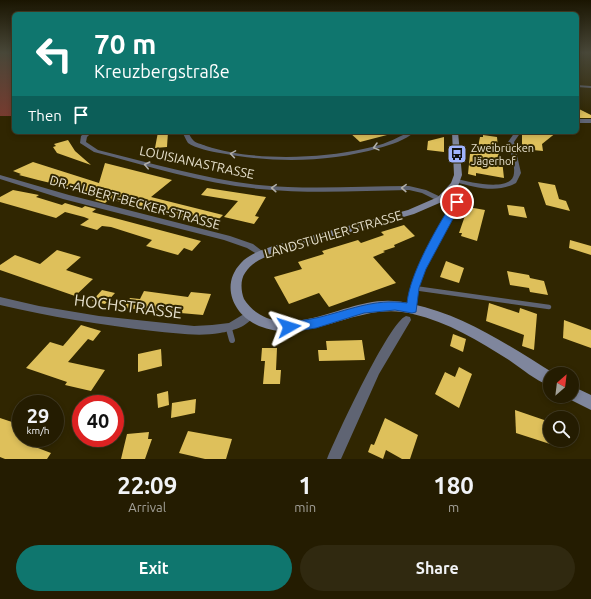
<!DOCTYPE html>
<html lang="en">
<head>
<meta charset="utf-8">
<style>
  :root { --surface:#241c01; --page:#302910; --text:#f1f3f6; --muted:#a3a199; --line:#413a23; --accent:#0f766e }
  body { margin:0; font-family:Ubuntu,sans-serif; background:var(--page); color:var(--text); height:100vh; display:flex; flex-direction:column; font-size:15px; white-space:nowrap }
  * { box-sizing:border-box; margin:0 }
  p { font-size:13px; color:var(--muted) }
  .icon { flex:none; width:22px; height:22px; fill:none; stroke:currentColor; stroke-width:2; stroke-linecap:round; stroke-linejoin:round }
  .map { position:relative; height:459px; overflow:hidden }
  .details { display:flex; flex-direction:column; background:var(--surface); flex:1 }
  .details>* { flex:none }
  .top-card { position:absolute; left:12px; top:12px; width:567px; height:122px; border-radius:6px; box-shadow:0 2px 6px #0003,0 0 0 1px var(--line); background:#0f766e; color:#fff; overflow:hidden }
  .needle { width:26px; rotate:28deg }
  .tools { position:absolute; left:543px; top:367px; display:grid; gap:8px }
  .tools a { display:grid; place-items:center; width:36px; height:36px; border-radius:50%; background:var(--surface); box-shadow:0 2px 6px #0003,0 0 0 1px var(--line); font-size:20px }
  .speed { position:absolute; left:12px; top:395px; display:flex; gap:8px; font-size:20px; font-weight:700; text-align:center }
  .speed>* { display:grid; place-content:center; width:52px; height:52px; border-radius:50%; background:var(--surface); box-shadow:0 2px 6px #0003,0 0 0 1px var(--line); line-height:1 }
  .speed small { font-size:10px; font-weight:400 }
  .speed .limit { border:6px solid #d22; background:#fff; color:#111 }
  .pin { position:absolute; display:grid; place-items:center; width:34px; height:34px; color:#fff; margin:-17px; border:2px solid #fff; border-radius:50%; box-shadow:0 1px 4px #0007 }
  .me { position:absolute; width:44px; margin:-22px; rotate:84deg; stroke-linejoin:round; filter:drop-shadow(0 0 3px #0008) }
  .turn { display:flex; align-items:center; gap:14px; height:84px; padding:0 16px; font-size:18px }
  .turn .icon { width:52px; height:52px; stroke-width:2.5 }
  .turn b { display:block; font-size:28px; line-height:34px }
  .then { display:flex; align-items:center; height:38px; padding:0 16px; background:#0003; gap:8px; font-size:15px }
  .eta { display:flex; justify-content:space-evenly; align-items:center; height:68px; text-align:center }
  .eta b { font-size:24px; font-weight:700; line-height:28px }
  .button { display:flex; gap:8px; margin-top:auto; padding:8px 16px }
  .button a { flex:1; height:46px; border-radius:24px; background:var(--accent); color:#fff; font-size:16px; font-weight:700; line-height:46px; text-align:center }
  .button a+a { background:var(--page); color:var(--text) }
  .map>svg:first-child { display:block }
  .green { fill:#773b2f }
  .building { fill:#dec05b }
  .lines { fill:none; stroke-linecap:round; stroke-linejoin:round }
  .lane-far2 { stroke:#5f6473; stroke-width:3.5 }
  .lane-far1 { stroke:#5f6473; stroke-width:4.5 }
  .lane { stroke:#5f6473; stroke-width:6 }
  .street { fill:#5f6473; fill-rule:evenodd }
  .secondary { fill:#7f869d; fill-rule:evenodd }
  .oneway { stroke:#b1afa9 }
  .route { fill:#1a73e8; stroke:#114b97 }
  .labels { text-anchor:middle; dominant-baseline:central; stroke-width:4; stroke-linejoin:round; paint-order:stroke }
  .far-poi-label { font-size:11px; fill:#e7e1cd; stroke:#302601; text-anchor:start }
  .street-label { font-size:13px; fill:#e7e1cd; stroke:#302601 }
  .near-street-label { font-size:16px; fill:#e7e1cd; stroke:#302601 }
</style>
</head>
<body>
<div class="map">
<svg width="591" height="459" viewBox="0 0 591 459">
  <rect width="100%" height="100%" fill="#302601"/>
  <rect class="green" x="0" y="53" width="14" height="63"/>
  <g class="building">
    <polygon points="577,108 591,115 591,118 577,118"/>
    <polygon points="158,132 168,132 167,147 155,148"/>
    <polygon points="349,132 387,132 387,135 360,142"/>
    <polygon points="522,132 557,132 542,144 543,151 522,149"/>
    <polygon points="483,135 497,137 499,159 502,160 504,178 476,173 476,176 468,174 470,154 477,152 480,137 483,137"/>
    <polygon points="444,137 444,152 427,150 428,141"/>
    <polygon points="68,140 75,151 91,165 57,153 53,147 56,146 54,144"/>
    <polygon points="33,162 99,183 105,163 172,180 151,197 223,215 214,224 195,218 193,220 161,213 110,199 105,203 95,200 101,195 38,180 19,175 21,174 13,171"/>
    <polygon points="538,182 555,185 559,199 566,201 570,211 546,205"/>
    <polygon points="207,188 266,197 255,216 259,217 254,224 224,217 238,201 201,195"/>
    <polygon points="13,190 39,195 36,197 62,205 65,203 82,208 85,206 96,209 92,212 201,241 192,251 184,248 178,255 146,246 152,240 111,227 102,226 97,230 80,225 89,219 84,217 65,212 56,218 0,202 0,197"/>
    <polygon points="507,205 524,207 527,218 509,215"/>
    <polygon points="468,207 485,210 477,241 461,236 462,233 459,233"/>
    <polygon points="404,225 415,236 394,245 395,247 383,251 385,252 373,257 396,283 329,307 319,293 289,304 274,277 302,269 298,262 324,254 322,251 358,240 361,243 384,235 381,232"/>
    <polygon points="570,240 591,246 591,255 569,248"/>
    <polygon points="57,250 81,257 66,270 93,279 75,296 0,270 0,265 15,255 40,264"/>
    <polygon points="446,261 464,268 459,283 440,277"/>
    <polygon points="507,271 529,275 530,278 544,281 548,295 530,292 529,288 510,285"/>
    <polygon points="102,290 115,293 105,304 92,301"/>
    <polygon points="144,291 188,297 191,292 211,294 203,315 124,308 130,298 140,299"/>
    <polygon points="489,303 519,313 520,308 537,314 534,350 522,346 524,335 486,321"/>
    <polygon points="564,320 591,330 591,348 563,338"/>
    <polygon points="81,325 101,331 93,341 88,339 68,362 105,370 91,391 65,385 67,382 26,368 50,342 63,346"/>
    <polygon points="453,334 466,339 463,352 450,346"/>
    <polygon points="362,340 365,360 319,361 318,350 327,350 326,341"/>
    <polygon points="262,348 277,348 276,370 281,370 280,384 263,384 265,361 261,361"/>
    <polygon points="161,349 162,366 138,372 138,354"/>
    <polygon points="459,367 472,374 459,408 435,394 445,372 455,377"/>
    <polygon points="168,391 169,405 158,408 157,394"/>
    <polygon points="196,399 195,413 171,418 172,403"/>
    <polygon points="515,410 550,422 550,444 516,433"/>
    <polygon points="0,418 21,425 21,438 36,438 30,445 51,453 47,459 5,459 0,457"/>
    <polygon points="385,418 418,435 410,459 402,459 386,450 383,459 368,452 371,444 374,445"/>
    <polygon points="188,431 232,439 226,459 205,459 179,453"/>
    <polygon points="149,432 148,439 152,439 145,459 121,459 127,434"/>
  </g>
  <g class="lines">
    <polyline class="lane-far2" points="440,231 463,191"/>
    <g class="lane-far1">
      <polyline points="414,288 549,307"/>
      <polyline points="412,308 417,280 441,230"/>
      <polyline points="229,327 230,330"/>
    </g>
    <polyline class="lane" points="229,329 232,340"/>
    <g class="street">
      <polygon points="577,85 591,86 591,88 577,87"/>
      <rect x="577" y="119" width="14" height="4"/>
      <path d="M86,132H92L87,137L86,142L98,150C151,163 205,179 259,185C309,190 360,186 409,186L426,190L445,199L444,201H438L422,193L409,190C360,191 309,194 260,189C204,184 149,166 94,152L80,143L81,136Z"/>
      <path d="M182,132H188C189,134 191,138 193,140C195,143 202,144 206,146C251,161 318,159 363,149C372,147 381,145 390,141C399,138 405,132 415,132C405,140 391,145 379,148C328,163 272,163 220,153C213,152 194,148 188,143C186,140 184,135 182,132Z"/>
      <path d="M515,132H521L514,142L521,173L516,183C497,194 474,187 455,182V180L457,179C469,182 513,193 514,173C515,163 510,152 508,142Z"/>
      <polygon points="0,175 69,195 230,236 253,244 266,254 265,256 262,257 247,248 224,240 63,199 0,179"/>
      <path d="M0,297L39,306L99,316L194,326L212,325L229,323L249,311L253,312L254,315C248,327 232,331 220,333C198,337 175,333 153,331C102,325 51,317 0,305Z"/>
      <path d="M406,316L410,317L411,320L379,374L341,459H327C336,437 389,322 406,316Z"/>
    </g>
    <g class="secondary">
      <path d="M452,132H458L462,175L458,186L444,201L414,214L281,252C268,256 253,260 245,273C240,280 241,291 244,299C247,304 252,309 256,312C287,335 334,309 367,303C382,300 397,300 412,304C465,315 509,346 555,374H550V386C535,380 522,369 509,360C479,341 448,322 413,314C357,300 312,347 259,326C233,315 220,285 241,263C249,254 262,250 273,246L408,210L438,197L451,183L454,175Z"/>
      <polygon points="572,386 591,395 591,410 567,398 566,396 572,396"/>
    </g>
  </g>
  <defs><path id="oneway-chevron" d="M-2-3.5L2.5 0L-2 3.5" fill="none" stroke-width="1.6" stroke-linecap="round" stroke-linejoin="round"/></defs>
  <g class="oneway">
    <use href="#oneway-chevron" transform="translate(376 147) rotate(165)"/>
    <use href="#oneway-chevron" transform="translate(233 154) rotate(-171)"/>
    <use href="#oneway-chevron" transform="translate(147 165) rotate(-167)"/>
    <use href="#oneway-chevron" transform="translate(274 188) rotate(-176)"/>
    <use href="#oneway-chevron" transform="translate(404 188) rotate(-178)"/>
  </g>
  <linearGradient id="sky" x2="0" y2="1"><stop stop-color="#1a1501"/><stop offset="0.45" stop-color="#484738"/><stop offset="1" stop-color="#484738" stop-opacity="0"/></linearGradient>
  <rect width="591" height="117" fill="url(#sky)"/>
  <path class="route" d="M454,200H460L462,202L426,269L419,288L416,312L412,313L395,310L364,313L316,328L289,332L285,330L283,327L285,323L289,322C298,321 307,320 316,318C347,311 374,298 407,303C410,273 437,227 454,200Z"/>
  <defs>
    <g id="bus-square" transform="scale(1)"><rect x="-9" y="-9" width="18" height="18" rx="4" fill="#a0b3fd" stroke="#302601"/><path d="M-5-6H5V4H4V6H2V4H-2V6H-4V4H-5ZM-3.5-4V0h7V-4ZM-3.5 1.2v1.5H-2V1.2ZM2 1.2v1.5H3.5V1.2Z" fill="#111"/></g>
  </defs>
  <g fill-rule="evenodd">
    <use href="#bus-square" x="457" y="154"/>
  </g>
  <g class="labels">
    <g class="far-poi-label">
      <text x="471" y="148">Zweibrücken<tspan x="471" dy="13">Jägerhof</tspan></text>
    </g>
    <g class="street-label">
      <text transform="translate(197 162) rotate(12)">LOUISIANASTRASSE</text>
      <text transform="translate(135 202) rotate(15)">DR.-ALBERT-BECKER-STRASSE</text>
      <text transform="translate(333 234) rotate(-16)">LANDSTUHLER STRASSE</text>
    </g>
    <g class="near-street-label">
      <text transform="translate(128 306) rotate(7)">HOCHSTRASSE</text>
    </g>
  </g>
</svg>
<div class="tools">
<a><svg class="needle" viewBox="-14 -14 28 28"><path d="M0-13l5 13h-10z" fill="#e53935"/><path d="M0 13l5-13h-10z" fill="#a3a199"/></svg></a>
<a><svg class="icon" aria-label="search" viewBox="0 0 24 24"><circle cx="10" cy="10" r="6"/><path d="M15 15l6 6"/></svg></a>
</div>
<div class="speed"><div>29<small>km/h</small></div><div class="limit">40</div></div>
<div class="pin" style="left:457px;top:202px;background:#d93025"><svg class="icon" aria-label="arrive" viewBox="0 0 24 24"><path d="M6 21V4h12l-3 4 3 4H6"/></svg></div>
<svg class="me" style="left:289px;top:327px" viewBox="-20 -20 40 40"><path d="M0-17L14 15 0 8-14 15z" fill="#1a73e8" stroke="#fff" stroke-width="4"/></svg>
<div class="top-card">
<div class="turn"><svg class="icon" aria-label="left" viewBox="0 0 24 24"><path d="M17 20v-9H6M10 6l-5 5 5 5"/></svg><div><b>70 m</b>Kreuzbergstraße</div></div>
<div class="then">Then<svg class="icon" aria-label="arrive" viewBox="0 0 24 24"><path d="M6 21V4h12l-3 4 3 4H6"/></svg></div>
</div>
</div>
<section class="details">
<div class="eta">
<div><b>22:09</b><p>Arrival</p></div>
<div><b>1</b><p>min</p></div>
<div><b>180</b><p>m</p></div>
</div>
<div class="button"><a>Exit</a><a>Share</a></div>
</section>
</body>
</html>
